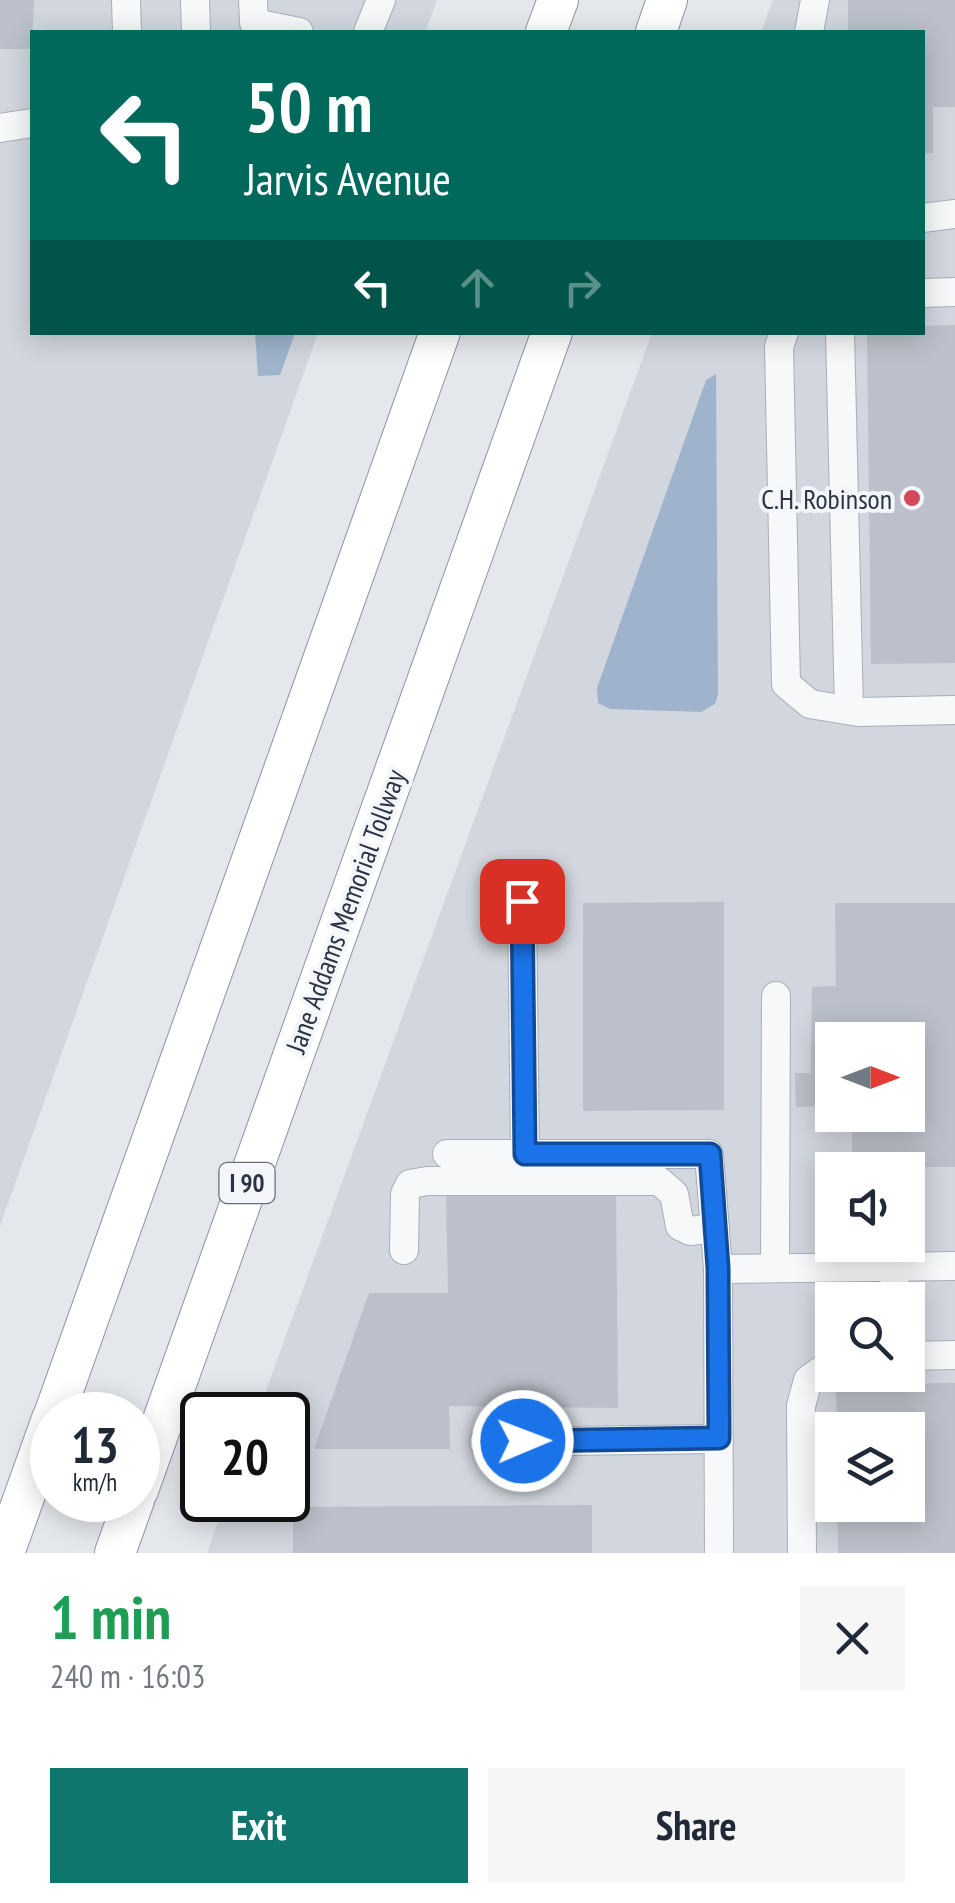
<!DOCTYPE html>
<html lang="en">
<head>
<meta charset="utf-8">
<style>
  :root { --surface:#fff; --page:#f6f6f7; --text:#1f2937; --muted:#747a83; --accent:#0f766e }
  body { margin:0; font-family:"PT Sans Narrow",sans-serif; background:var(--page); color:var(--text); height:100vh; display:flex; flex-direction:column; font-size:38px; white-space:nowrap }
  * { box-sizing:border-box; margin:0 }
  p { font-size:32px; color:var(--muted) }
  .icon { flex:none; width:55px; height:55px; fill:none; stroke:currentColor; stroke-width:2; stroke-linecap:round; stroke-linejoin:round }
  .map { position:relative; height:1553px; overflow:hidden }
  .details { display:flex; flex-direction:column; background:var(--surface); flex:1 }
  .details>* { flex:none }
  .hud { position:absolute; left:30px; top:30px; width:895px; height:305px; border-radius:0px; box-shadow:0 5px 25px #0003; background:#00695c; color:#fff; overflow:hidden }
  .needle { width:65px; rotate:90deg }
  .fabs { position:absolute; left:815px; top:1022px; display:grid; gap:20px }
  .fabs a { display:grid; place-items:center; width:110px; height:110px; border-radius:0px; background:var(--surface); box-shadow:0 5px 25px #0003; font-size:50px }
  .speed { position:absolute; left:30px; top:1392px; display:flex; gap:20px; font-size:50px; font-weight:700; text-align:center }
  .speed>* { display:grid; place-content:center; width:130px; height:130px; border-radius:50%; background:var(--surface); box-shadow:0 5px 25px #0003; line-height:1 }
  .speed small { font-size:25px; font-weight:400 }
  .speed .limit { border:5px solid #111; border-radius:15px; background:#fff; color:#111 }
  .pin { position:absolute; display:grid; place-items:center; width:85px; height:85px; color:#fff; margin:-42px; border-radius:20px; box-shadow:0 5px 15px #0006 }
  .me { position:absolute; width:110px; margin:-55px; rotate:89deg; stroke-linejoin:round; filter:drop-shadow(0 0 8px #0008) }
  .turn { display:flex; align-items:center; gap:35px; height:210px; padding:0 50px; font-size:45px }
  .turn .icon { width:130px; height:130px; stroke-width:2.5 }
  .turn b { display:block; font-size:70px; line-height:85px }
  .lanes { display:flex; align-items:center; height:95px; padding:0 50px; background:#0003; justify-content:center; gap:50px; direction:ltr }
  .lanes .off { opacity:.35 }
  .round { display:grid; place-items:center; flex:none; width:105px; height:105px; border-radius:0px; background:var(--page) }
  .head { display:flex; align-items:center; justify-content:space-between; height:170px; padding:0 50px }
  h1 { font-size:60px; font-weight:800; line-height:75px; color:#1e9e55 }
  .button { display:flex; gap:20px; margin-top:auto; padding:20px 50px }
  .button a { flex:1; height:115px; border-radius:0px; background:var(--accent); color:#fff; font-size:40px; font-weight:800; line-height:115px; text-align:center }
  .button a+a { background:var(--page); color:var(--text) }
  .map>svg:first-child { display:block }
  .built { fill:#d2d6de; fill-rule:evenodd }
  .water { fill:#9fb4cc }
  .building { fill:#bbc0ca }
  .lines { fill:none; stroke-linecap:round; stroke-linejoin:round }
  .minor-casing { stroke:#a9aeb7; stroke-width:30 }
  .highway-casing { stroke:#8b94a3; stroke-width:42 }
  .minor { stroke:#f7f8fa; stroke-width:28 }
  .highway { stroke:#fff; stroke-width:40 }
  .route-casing { stroke:#114b97; stroke-width:25 }
  .route { stroke:#1a73e8; stroke-width:18 }
  .poi-dot { fill:#d1495b; stroke:#f4f6f9; stroke-width:4 }
  .labels { text-anchor:middle; dominant-baseline:central; stroke-width:8; stroke-linejoin:round; paint-order:stroke }
  .shield { fill:#f4f6f9; stroke:#676e7b; stroke-width:2.5 }
  .shield-label { font-size:25px; font-weight:bold; fill:#2b3445 }
  .poi-label { font-size:28px; fill:#2b3445; stroke:#f4f6f9; text-anchor:end }
  .street-label { font-size:28px; fill:#2b3445; stroke:#f4f6f9 }
</style>
</head>
<body>
<div class="map">
<svg width="955" height="1553" viewBox="0 0 955 1553">
  <rect width="100%" height="100%" fill="#e4e7ec"/>
  <g class="built">
    <polygon points="0,0 437,0 425,32 32,32 32,332 318,333 0,1226"/>
    <path d="M773,0H955V1553H207L226,1500H288V1415H257L652,333L922,332V32H761ZM832,1040H908V1115H832ZM832,1170H908V1245H832ZM832,1300H908V1375H832ZM832,1430H908V1505H832Z"/>
  </g>
  <g class="water">
    <polygon points="255,333 295,333 280,375 258,376"/>
    <polygon points="716,374 718,695 715,704 701,712 610,709 598,703 597,688 706,380"/>
  </g>
  <g class="building">
    <polygon points="0,0 34,0 32,49 0,49"/>
    <polygon points="848,0 955,0 955,107 933,107 933,153 922,153 922,32 848,32"/>
    <polygon points="955,325 955,663 871,664 867,332 922,332 922,326"/>
    <polygon points="724,902 724,1110 583,1111 583,903"/>
    <polygon points="835,903 955,903 955,1167 852,1167 852,1115 908,1115 908,1040 832,1040 832,1106 796,1107 795,1073 811,1073 812,987 836,986"/>
    <polygon points="616,1193 618,1408 449,1406 450,1449 314,1449 369,1293 448,1293 446,1194"/>
    <polygon points="848,1377 851,1384 955,1383 955,1553 838,1553 837,1505 908,1505 908,1430 837,1430 836,1391"/>
    <polygon points="592,1505 592,1553 293,1553 293,1507"/>
  </g>
  <g class="lines">
    <g class="minor-casing">
      <g id="minor">
        <polyline points="126,0 127,32"/>
        <polyline points="195,0 196,32"/>
        <polyline points="253,0 254,23 299,32"/>
        <polyline points="368,32 381,0"/>
        <polyline points="809,32 815,0"/>
        <polyline points="0,128 32,123"/>
        <polyline points="922,218 955,214"/>
        <polyline points="922,293 955,292"/>
        <polyline points="784,332 779,347 786,684 810,704 858,712 955,710"/>
        <polyline points="840,332 849,710"/>
        <polyline points="522,901 525,1154"/>
        <polyline points="447,1154 709,1154 718,1269 719,1553"/>
        <polyline points="404,1250 405,1194 410,1184 427,1181 659,1181 674,1194 680,1226 690,1231 715,1228"/>
        <polyline points="894,1267 895,1300"/>
        <polyline points="775,1268 776,996"/>
        <polyline points="718,1269 955,1266"/>
        <polyline points="908,1356 955,1355"/>
        <polyline points="484,1442 719,1439"/>
        <polyline points="802,1553 801,1406 808,1380 832,1363"/>
      </g>
    </g>
    <g class="highway-casing">
      <g id="highway">
        <polyline points="546,32 558,0"/>
        <polyline points="656,32 667,0"/>
        <polyline points="54,1415 440,332"/>
        <polyline points="138,1490 552,332"/>
        <polyline points="4,1553 52,1419"/>
        <polyline points="115,1553 134,1500"/>
      </g>
    </g>
    <use href="#minor" class="minor"/>
    <use href="#highway" class="highway"/>
  </g>
  <g class="lines">
    <g class="route-casing">
      <polyline id="route" points="522,901 525,1154 710,1154 718,1268 719,1438 523,1441"/>
    </g>
    <use href="#route" class="route"/>
  </g>
  <circle class="poi-dot" cx="912" cy="498" r="10"/>
  <g class="labels">
    <rect class="shield" x="219.5" y="1163" width="55" height="40" rx="8"/>
    <g class="shield-label">
      <text x="247" y="1183">I 90</text>
    </g>
    <g class="poi-label">
      <text x="892" y="498">C.H. Robinson</text>
    </g>
    <g class="street-label">
      <text transform="translate(345 911) rotate(-70)">Jane Addams Memorial Tollway</text>
    </g>
  </g>
</svg>
<div class="fabs">
<a><svg class="needle" viewBox="-14 -14 28 28"><path d="M0-13l5 13h-10z" fill="#e53935"/><path d="M0 13l5-13h-10z" fill="#747a83"/></svg></a>
<a><svg class="icon" aria-label="sound" viewBox="0 0 24 24"><path d="M4 9h4l5-4v14l-5-4H4zM17 9q2 3 0 6"/></svg></a>
<a><svg class="icon" aria-label="search" viewBox="0 0 24 24"><circle cx="10" cy="10" r="6"/><path d="M15 15l6 6"/></svg></a>
<a><svg class="icon" aria-label="layers" viewBox="0 0 24 24"><path d="M12 4l9 5-9 5-9-5zM3 14l9 5 9-5"/></svg></a>
</div>
<div class="speed"><div>13<small>km/h</small></div><div class="limit">20</div></div>
<div class="pin" style="left:522px;top:901px;background:#d93025"><svg class="icon" aria-label="arrive" viewBox="0 0 24 24"><path d="M6 21V4h12l-3 4 3 4H6"/></svg></div>
<svg class="me" style="left:523px;top:1441px" viewBox="-20 -20 40 40"><circle r="17" fill="#1a73e8" stroke="#fff" stroke-width="3"/><path d="M0-11L8 9 0 5-8 9z" fill="#fff"/></svg>
<div class="hud">
<div class="turn"><svg class="icon" aria-label="left" viewBox="0 0 24 24"><path d="M17 20v-9H6M10 6l-5 5 5 5"/></svg><div><b>50 m</b>Jarvis Avenue</div></div>
<div class="lanes"><svg class="icon" aria-label="left" viewBox="0 0 24 24"><path d="M17 20v-9H6M10 6l-5 5 5 5"/></svg><svg class="icon off" aria-label="ahead" viewBox="0 0 24 24"><path d="M12 20V5M6 11l6-6 6 6"/></svg><svg class="icon off" aria-label="right" viewBox="0 0 24 24"><path d="M7 20v-9h11M14 6l5 5-5 5"/></svg></div>
</div>
</div>
<section class="details">
<div class="head"><div><h1>1 min</h1><p>240 m · 16:03</p></div><a class="round"><svg class="icon" aria-label="close" viewBox="0 0 24 24"><path d="M6 6l12 12M18 6L6 18"/></svg></a></div>
<div class="button"><a>Exit</a><a>Share</a></div>
</section>
</body>
</html>
